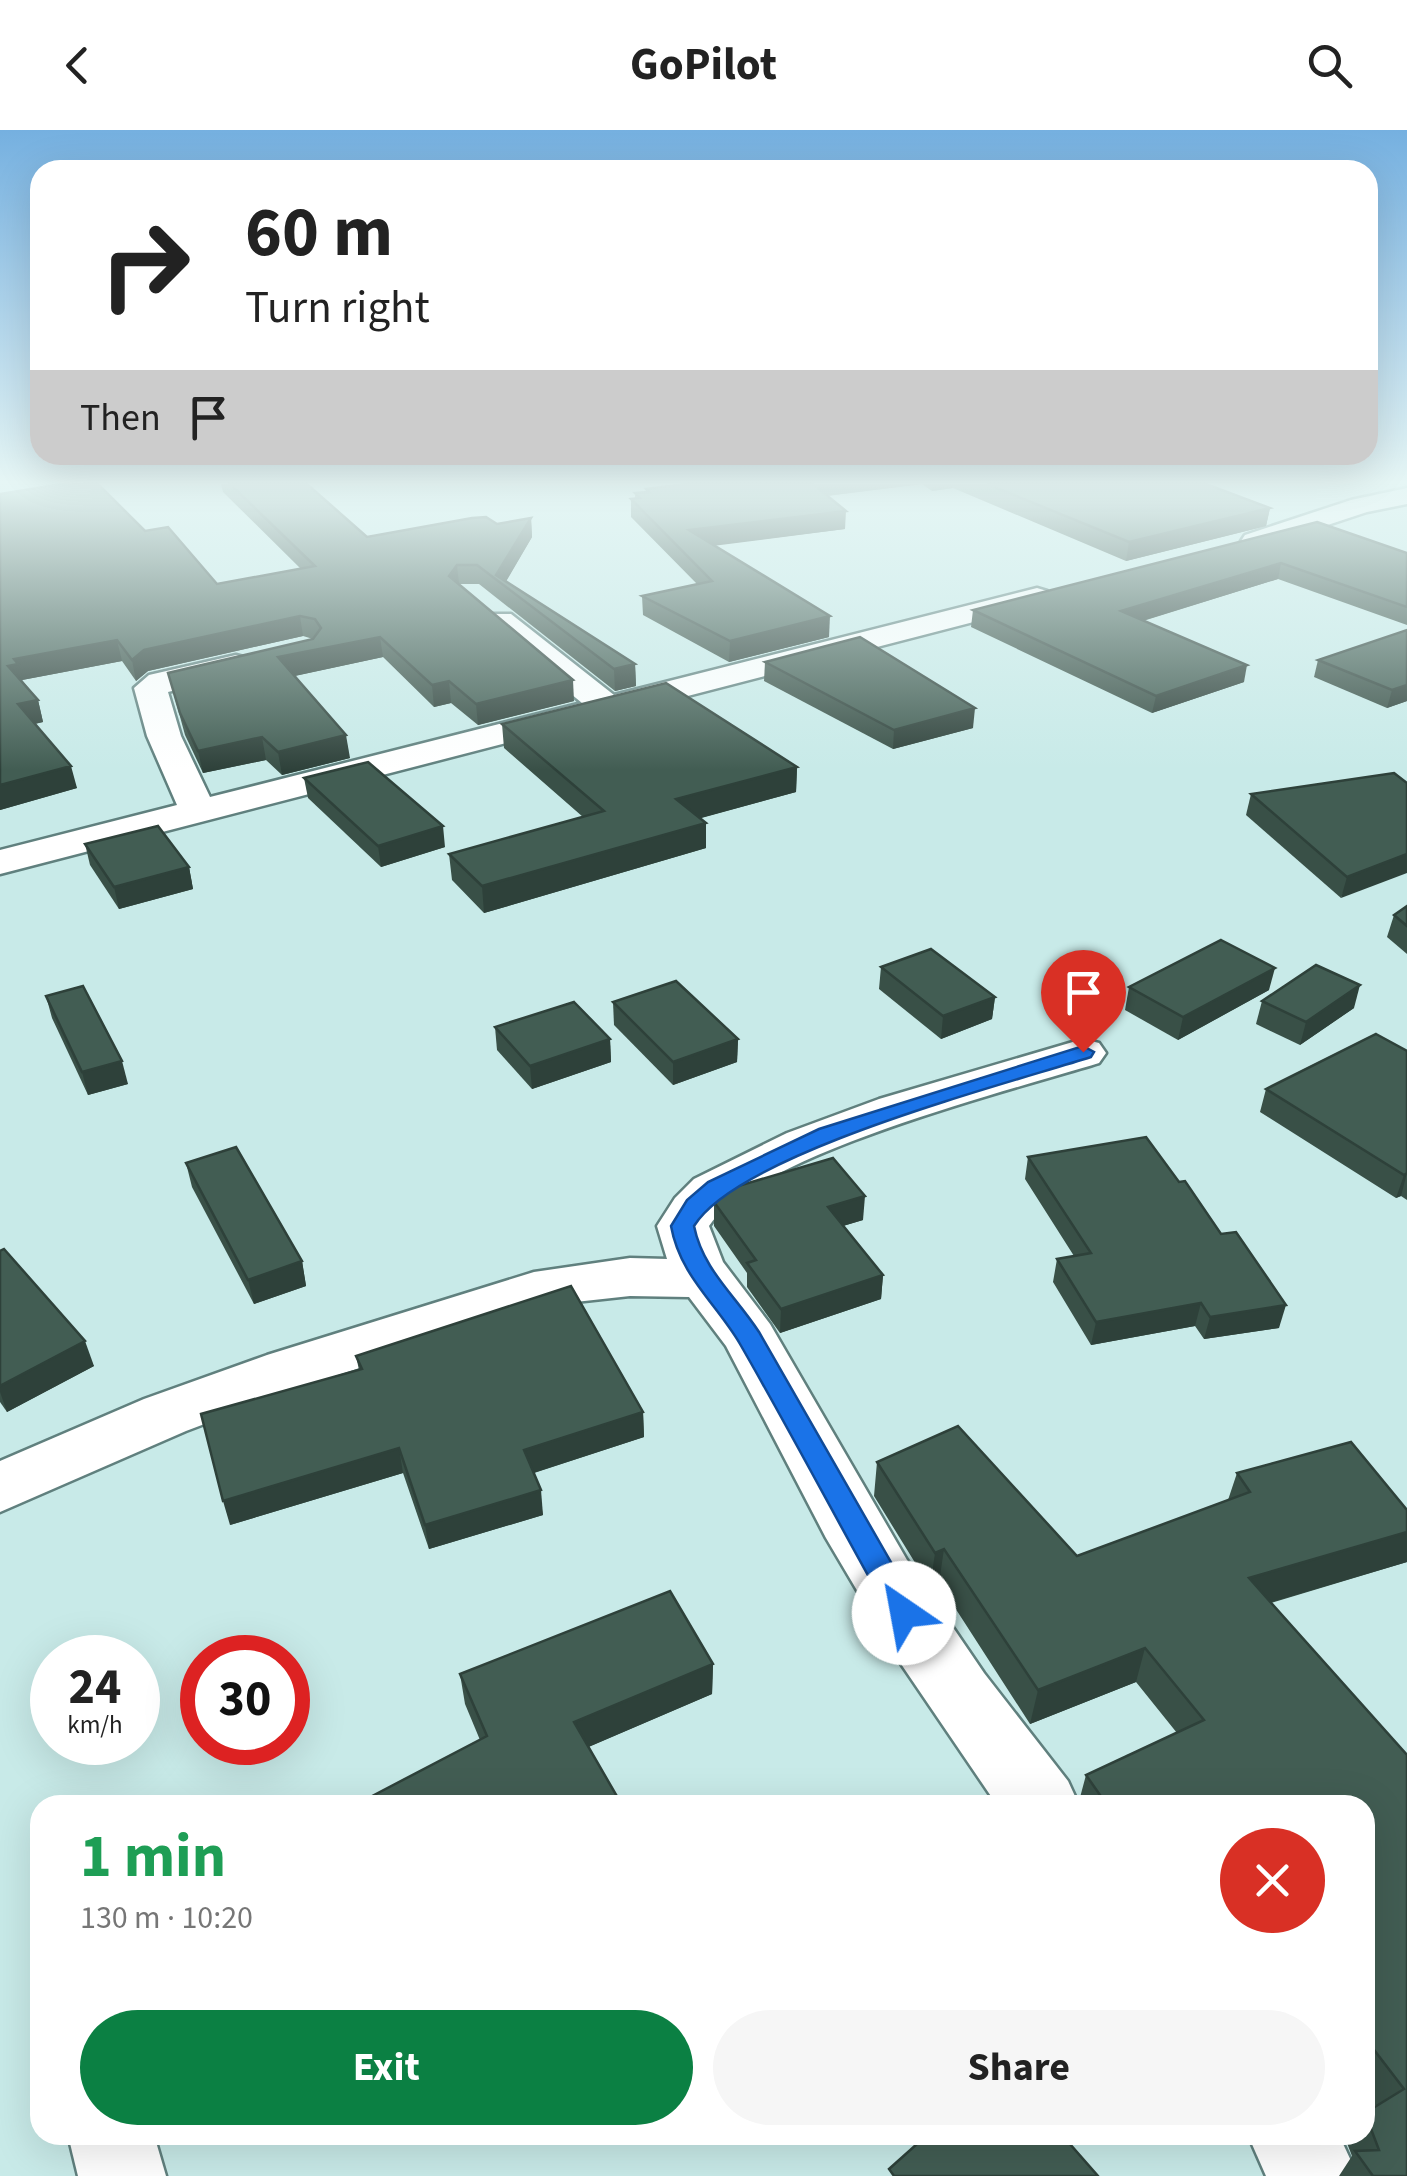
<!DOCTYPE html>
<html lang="en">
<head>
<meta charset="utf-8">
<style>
  :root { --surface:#fff; --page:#f6f6f6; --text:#222; --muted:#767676; --accent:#0b8043 }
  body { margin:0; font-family:"Source Sans 3",sans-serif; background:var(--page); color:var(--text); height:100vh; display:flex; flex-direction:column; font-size:38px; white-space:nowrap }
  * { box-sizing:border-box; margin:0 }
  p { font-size:32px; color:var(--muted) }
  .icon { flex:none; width:55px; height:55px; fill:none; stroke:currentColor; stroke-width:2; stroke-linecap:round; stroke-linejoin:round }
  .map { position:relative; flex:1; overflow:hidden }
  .side { position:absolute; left:30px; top:1665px; width:1345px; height:350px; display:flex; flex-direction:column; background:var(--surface); border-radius:30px; box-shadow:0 10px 40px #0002 }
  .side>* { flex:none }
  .guide { position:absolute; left:30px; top:30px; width:1348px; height:305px; border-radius:30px; box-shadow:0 10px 40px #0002; background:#fff; color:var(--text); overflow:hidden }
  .speed { position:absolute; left:30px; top:1505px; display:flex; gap:20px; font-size:50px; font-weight:700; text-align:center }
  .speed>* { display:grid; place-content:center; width:130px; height:130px; border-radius:50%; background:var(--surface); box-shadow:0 10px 40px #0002; line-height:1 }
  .speed small { font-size:25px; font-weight:400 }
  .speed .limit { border:15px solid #d22; background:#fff; color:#111 }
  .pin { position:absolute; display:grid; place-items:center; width:85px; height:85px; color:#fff; margin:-102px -42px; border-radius:50% 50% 50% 0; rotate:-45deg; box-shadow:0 0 10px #0007 }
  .pin .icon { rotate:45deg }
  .me { position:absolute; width:110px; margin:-55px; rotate:327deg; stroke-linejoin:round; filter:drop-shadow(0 0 8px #0008) }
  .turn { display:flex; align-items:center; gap:35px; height:210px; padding:0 50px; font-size:45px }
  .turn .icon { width:130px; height:130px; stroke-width:2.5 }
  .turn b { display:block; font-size:70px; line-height:85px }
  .then { display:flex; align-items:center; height:95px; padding:0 50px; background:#0003; gap:20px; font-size:38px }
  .round { display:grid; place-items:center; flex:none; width:105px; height:105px; border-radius:52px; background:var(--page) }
  .headline { display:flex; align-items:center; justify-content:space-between; height:170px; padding:0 50px }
  h1 { font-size:60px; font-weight:700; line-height:75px; color:#1e9e55 }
  .primary-button { display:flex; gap:20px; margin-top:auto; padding:20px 50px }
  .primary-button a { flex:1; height:115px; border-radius:60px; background:var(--accent); color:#fff; font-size:40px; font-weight:700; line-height:115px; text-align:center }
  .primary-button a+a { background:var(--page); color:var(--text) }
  header { display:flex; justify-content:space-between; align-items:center; height:130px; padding:0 50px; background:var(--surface); font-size:45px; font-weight:700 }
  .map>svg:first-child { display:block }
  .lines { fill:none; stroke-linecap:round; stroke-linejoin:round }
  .street-casing { stroke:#60807e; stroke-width:5 }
  .street { fill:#fff; fill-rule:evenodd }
  .wall { fill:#395047 }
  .shaded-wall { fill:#2e413a }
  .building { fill:#425d53; stroke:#2e413a; stroke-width:2.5 }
  .route { fill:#1a73e8; stroke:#114b97; stroke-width:2.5 }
</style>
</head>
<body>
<header><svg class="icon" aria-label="back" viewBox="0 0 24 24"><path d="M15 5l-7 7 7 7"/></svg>GoPilot<svg class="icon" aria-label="search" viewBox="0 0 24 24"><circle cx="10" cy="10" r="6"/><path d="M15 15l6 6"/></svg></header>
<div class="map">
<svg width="1407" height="2046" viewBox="0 0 1407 2046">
  <rect width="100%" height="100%" fill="#c8eae8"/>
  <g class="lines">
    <g class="street-casing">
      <g id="street">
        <polygon points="1407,358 1407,374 1367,382 1255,419 1241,411 1245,405 1351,370"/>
        <polygon points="1037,458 1047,461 1052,467 1047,473 0,744 0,720 177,675 147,606 134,558 149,545 236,525 247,528 252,535 247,542 168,562 181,606 210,667 582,573 489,496 485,490 489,484 511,484 614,565"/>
        <path d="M1083,909L1099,913L1106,923L1099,933C1012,960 757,1024 709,1096L723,1132L770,1194L907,1430L984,1543L1068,1651L1079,1675H997L897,1528L826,1408L726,1216L689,1167L630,1166L557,1174L307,1255L186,1301L0,1382V1331L144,1269L267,1225L534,1142L630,1128L667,1129L657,1096L675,1068L694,1049L787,1003L879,969Z"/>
        <polygon points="68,2005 154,2005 166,2046 78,2046"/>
        <polygon points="1248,2005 1339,2005 1358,2046 1266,2046"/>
      </g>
    </g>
    <use href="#street" class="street"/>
  </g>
  <g class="wall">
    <polygon points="221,354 307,354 367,407 497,394 531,388 532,407 506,451 635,534 636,556 615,561 479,454 459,454 574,571 478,595 451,573 434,577 383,527 294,546 350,628 282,645 266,630 203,643 185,605 168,543 313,509 303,506 148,541 136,551 122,531 22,550 38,570 43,592 35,594 77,658 0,680 0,364 145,401 217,454 301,439 223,362"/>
    <polygon points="687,354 1206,354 1270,378 1266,396 1126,431 953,358 932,361 922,354 827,366 845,399 714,415 829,507 729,532 643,485 642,466 697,454 631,387 631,369 635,368 635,363 646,362 646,359"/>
    <polygon points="1317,392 1407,423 1407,495 1278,449 1143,491 1244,552 1152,583 971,497 973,480"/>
    <polygon points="1407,500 1407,571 1387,578 1314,547 1318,530"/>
    <polygon points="765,532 973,598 893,619 764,551"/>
    <polygon points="502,594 797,637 796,662 700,688 706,693 706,718 484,783 452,750 449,724 583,687 504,618"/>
    <polygon points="1394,643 1341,768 1246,685 1251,664"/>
    <polygon points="304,648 445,717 381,737 308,668"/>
    <polygon points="85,714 189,737 193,759 119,779 90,735"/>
    <polygon points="1407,776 1407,824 1387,807 1394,785"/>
    <polygon points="881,837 995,867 992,889 941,909 879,859"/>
    <polygon points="1129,857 1269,860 1178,910 1125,880"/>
    <polygon points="46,866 128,954 88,965 52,888"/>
    <polygon points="1262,871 1354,878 1300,915 1256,894"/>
    <polygon points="613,872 738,909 737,932 673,955 614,895"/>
    <polygon points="495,897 610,909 611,932 532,959 497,920"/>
    <polygon points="1407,921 1407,1070 1401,1066 1396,1068 1260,982 1266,959"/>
    <polygon points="1028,1027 1279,1198 1204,1209 1195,1196 1091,1215 1053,1152 1057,1129 1074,1126 1025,1049"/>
    <polygon points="186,1033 302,1131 306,1156 254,1174 192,1057"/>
    <polygon points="714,1072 863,1090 843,1096 883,1145 881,1169 780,1203 747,1157 747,1143 714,1096"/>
    <polygon points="0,1121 94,1236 7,1282 0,1272"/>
    <polygon points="356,1226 643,1282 644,1307 534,1343 543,1385 429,1419 403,1343 230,1395 359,1240"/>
    <polygon points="877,1332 1077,1426 1228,1370 1237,1343 1407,1432 1271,1473 1407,1625 1407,2046 1339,2046 1352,2026 1347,2013 1352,2005 1365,2005 1365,1983 1376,1976 1365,1962 1365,1675 1078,1675 1086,1645 1177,1603 1136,1552 1030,1594 939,1453 930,1457 874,1366"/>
    <polygon points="713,1534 712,1564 588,1617 480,1610 465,1574 460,1544"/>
  </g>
  <g class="shaded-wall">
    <polygon points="808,354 922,354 808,368"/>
    <polygon points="933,354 954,354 953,358 932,361"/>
    <polygon points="1270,378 1266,396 1126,431 1129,412"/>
    <polygon points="846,381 845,399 689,419 689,400"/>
    <polygon points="531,388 532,407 504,455 496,445"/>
    <polygon points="1281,433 1278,449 1119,498 1121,481"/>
    <polygon points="457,435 459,454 449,446"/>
    <polygon points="300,486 303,506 148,541 136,551 132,530 144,520"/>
    <polygon points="830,486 829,507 729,532 730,511"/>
    <polygon points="380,507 383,527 281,549 278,527"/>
    <polygon points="117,510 122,531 22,550 23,555 8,536 14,529"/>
    <polygon points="635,534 636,556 615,561 614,539"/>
    <polygon points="1247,535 1244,552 1152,583 1156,566"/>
    <polygon points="573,550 574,571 478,595 476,574"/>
    <polygon points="449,551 451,573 434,577 432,555"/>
    <polygon points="1407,555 1407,571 1387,578 1392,560"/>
    <polygon points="38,570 43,592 24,596 18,574"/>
    <polygon points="975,578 973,598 893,619 894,600"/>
    <polygon points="346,605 350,628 282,645 278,622"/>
    <polygon points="262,607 266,630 203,643 198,621"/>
    <polygon points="71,636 77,658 0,680 0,655"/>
    <polygon points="797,637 796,662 676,695 676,669"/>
    <polygon points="706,693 706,718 484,783 482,756"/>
    <polygon points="443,696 445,717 381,737 378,716"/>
    <polygon points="1407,724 1407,743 1341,768 1347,747"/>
    <polygon points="189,737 193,759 119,779 114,757"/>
    <polygon points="1275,838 1269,860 1178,910 1183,887"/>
    <polygon points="1360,855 1354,878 1300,915 1306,892"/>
    <polygon points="995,867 992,889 941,909 943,886"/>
    <polygon points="610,909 611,932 532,959 530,936"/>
    <polygon points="738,909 737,932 673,955 673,932"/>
    <polygon points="122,931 128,954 88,965 82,942"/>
    <polygon points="1407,1043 1401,1066 1396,1068 1404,1045"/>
    <polygon points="865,1066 863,1090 826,1101 828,1077"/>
    <polygon points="302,1131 306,1156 254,1174 248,1150"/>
    <polygon points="883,1145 881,1169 780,1203 781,1179"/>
    <polygon points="1201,1173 1195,1196 1091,1215 1096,1192"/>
    <polygon points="1286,1175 1279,1198 1204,1209 1210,1187"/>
    <polygon points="85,1211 94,1236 7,1282 0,1262 0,1256"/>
    <polygon points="643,1282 644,1307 527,1345 524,1320"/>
    <polygon points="399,1318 403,1343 230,1395 223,1371"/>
    <polygon points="541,1360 543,1385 429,1419 425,1395"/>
    <polygon points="1407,1402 1407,1432 1238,1482 1249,1448"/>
    <polygon points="944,1419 939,1453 930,1457 935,1423"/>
    <polygon points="1145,1518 1136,1552 1030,1594 1038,1560"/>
    <polygon points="713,1534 712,1564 577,1622 574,1592"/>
  </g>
  <g class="building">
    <polygon points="62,354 98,354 145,401 168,397 217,454 315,436 230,354 307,354 367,407 472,388 486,387 497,394 531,388 496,445 635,534 614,539 477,435 457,435 449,446 573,550 476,574 449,551 432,555 380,507 278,527 346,605 278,622 262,607 198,621 180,583 168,543 313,509 321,498 315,489 300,486 144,520 132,530 117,510 14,529 18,534 8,536 38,570 18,574 71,636 0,655 0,364"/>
    <polygon points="687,354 813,354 846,381 689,400 830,486 730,511 642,466 712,451 631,369 640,368 635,363 649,362 646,359"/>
    <polygon points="987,354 1206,354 1270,378 1129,412"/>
    <polygon points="1317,392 1407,423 1407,477 1281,433 1121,481 1247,535 1156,566 973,480"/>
    <polygon points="1407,500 1407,555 1392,560 1318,530"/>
    <polygon points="860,507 975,578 894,600 765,532"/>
    <polygon points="666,553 797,637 676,669 706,693 482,756 449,724 604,681 502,594"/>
    <polygon points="368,632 443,696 378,716 304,648"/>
    <polygon points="1394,643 1407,653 1407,724 1347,747 1251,664"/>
    <polygon points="158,696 189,737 114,757 85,714"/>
    <polygon points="1407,776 1407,796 1394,785"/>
    <polygon points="1221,810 1275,838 1183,887 1129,857"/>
    <polygon points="931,819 995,867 943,886 881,837"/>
    <polygon points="1316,835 1360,855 1306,892 1262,871"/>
    <polygon points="676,851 738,909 673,932 613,872"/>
    <polygon points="83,856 122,931 82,942 46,866"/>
    <polygon points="574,872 610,909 530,936 495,897"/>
    <polygon points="1376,904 1407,921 1407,1043 1404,1045 1266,959"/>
    <polygon points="1146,1007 1179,1052 1185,1051 1221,1104 1236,1102 1286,1175 1210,1187 1201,1173 1096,1192 1057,1129 1091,1123 1028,1027"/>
    <polygon points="236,1017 302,1131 248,1150 186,1033"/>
    <polygon points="833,1028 865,1066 828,1077 883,1145 781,1179 747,1133 756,1130 714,1072 728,1059"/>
    <polygon points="4,1119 85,1211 0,1256 0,1121"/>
    <polygon points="571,1156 643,1282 524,1320 541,1360 425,1395 399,1318 223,1371 201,1284 362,1239 356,1226"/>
    <polygon points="958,1296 1077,1426 1250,1362 1237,1343 1351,1312 1407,1380 1407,1402 1249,1448 1407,1625 1407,2046 1373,2046 1355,2021 1379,2020 1365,1983 1404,1959 1365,1908 1365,1675 1107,1675 1086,1645 1204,1590 1145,1518 1038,1560 944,1419 935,1423 877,1332"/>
    <polygon points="670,1461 713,1534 574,1592 622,1675 355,1675 487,1606 460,1544"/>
    <polygon points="927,2005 1062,2005 1098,2046 894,2046 889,2039"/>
  </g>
  <linearGradient id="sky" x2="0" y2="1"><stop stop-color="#75b0e0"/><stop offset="0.55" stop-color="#e6f6f5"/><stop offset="1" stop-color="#e6f6f5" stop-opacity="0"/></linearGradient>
  <rect width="1407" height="640" fill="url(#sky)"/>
  <path class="route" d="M1083,916L1094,922L1091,927C1003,955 739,1023 694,1096C703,1140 735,1165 759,1202L915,1474L920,1483L915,1492L904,1496L894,1492C842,1400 793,1306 740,1214C716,1173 680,1146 671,1096L687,1070L708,1052L819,999Z"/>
</svg>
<div class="speed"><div>24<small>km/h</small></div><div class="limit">30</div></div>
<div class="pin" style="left:1083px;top:922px;background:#d93025"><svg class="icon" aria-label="arrive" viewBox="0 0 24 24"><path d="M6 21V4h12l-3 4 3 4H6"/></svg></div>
<svg class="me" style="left:904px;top:1483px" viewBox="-20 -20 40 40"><circle r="19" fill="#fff"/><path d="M0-13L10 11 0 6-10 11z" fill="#1a73e8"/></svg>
<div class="guide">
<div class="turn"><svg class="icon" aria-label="right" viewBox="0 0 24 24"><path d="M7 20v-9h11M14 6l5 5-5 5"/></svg><div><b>60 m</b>Turn right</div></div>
<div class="then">Then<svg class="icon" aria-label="arrive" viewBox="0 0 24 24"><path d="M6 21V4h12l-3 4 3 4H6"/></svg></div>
</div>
<section class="side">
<div class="headline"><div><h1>1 min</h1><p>130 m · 10:20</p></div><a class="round" style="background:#d93025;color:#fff"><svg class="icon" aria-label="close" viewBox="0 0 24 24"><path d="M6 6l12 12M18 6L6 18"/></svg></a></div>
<div class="primary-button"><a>Exit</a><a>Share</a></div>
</section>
</div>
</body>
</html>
